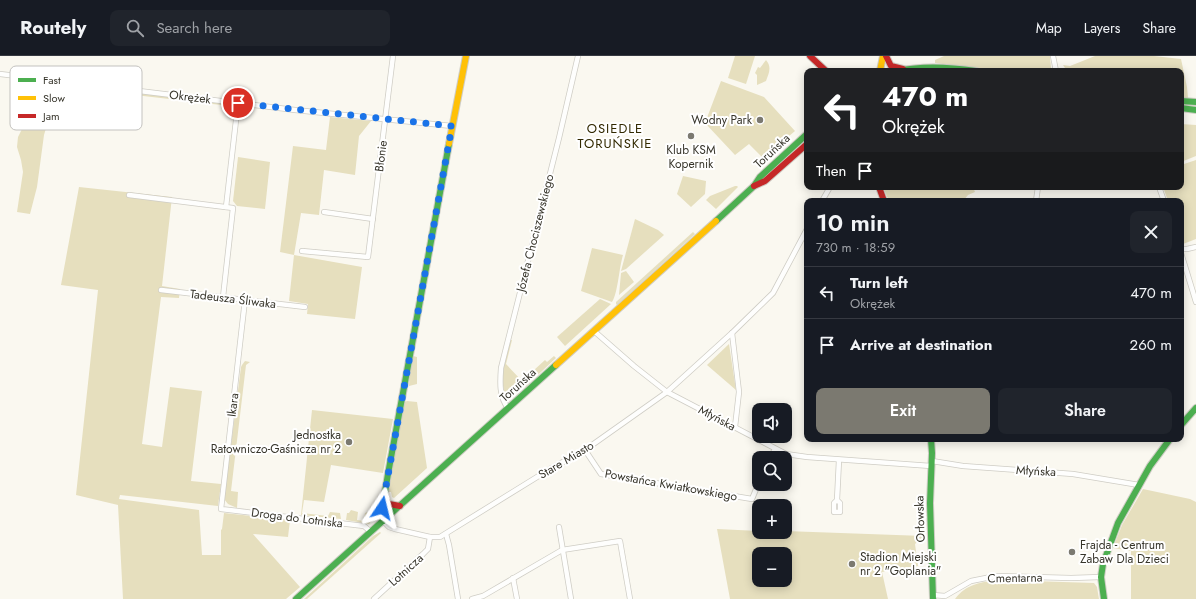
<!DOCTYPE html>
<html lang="en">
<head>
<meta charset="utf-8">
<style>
  :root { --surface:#171b24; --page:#20242c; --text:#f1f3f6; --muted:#9ea1a6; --line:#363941; --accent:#7b7970 }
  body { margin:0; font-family:Jost,sans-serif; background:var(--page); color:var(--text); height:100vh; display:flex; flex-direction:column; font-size:15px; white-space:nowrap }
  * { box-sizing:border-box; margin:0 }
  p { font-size:13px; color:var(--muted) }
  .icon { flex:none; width:22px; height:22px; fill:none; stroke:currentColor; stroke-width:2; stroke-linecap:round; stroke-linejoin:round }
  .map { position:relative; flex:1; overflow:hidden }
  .panel { position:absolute; left:804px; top:142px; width:380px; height:244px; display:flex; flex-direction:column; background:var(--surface); border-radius:8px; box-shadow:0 2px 10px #0003 }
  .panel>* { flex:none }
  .top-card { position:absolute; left:804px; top:12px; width:380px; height:122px; border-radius:8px; box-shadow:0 2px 10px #0003; background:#202124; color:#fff; overflow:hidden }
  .fabs { position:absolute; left:752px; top:347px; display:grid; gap:8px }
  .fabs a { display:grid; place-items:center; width:40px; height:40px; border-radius:8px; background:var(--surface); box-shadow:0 2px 10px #0003; font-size:20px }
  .pin { position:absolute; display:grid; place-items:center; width:34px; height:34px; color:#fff; margin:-17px; border:2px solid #fff; border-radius:50%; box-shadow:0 1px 4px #0007 }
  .me { position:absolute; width:44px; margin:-22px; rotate:10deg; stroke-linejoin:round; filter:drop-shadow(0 0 3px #0008) }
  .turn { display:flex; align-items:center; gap:14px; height:84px; padding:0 12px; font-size:18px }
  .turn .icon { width:52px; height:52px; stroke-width:2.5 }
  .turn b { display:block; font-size:28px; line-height:34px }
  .then { display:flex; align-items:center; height:38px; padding:0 12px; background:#0003; gap:8px; font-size:15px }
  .round { display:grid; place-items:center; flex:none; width:42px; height:42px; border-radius:8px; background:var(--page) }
  .overview { display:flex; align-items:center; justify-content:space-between; height:68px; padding:0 12px }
  h1 { font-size:24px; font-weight:600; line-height:30px }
  .primary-button { display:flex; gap:8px; margin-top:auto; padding:8px 12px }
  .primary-button a { flex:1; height:46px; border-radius:8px; background:var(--accent); color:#fff; font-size:16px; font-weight:600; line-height:46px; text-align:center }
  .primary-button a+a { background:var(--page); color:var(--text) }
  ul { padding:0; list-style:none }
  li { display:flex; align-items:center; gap:12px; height:52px; padding:0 12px; border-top:1px solid var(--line) }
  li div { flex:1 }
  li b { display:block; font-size:15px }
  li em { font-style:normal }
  header { display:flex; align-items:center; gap:24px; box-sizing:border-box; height:56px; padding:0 20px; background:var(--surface); border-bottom:1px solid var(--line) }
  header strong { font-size:19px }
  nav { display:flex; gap:22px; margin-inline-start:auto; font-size:14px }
  .search { width:280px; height:36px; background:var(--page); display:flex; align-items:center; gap:10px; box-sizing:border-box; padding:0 14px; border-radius:8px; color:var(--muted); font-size:15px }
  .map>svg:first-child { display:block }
  .green { fill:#e6dfbe; fill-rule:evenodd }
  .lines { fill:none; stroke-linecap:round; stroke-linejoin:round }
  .street-casing { stroke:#cfcdc5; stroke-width:6 }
  .fast-casing { stroke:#cfcdc5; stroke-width:8 }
  .slow-casing { stroke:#cfcdc5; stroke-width:8 }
  .jam-casing { stroke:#cfcdc5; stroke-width:8 }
  .street { stroke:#fefefd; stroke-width:4.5 }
  .fast { stroke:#4caf50; stroke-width:6 }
  .slow { stroke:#ffc107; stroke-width:6 }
  .jam { stroke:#c62828; stroke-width:6 }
  .route { stroke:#1a73e8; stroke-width:7; stroke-dasharray:0 12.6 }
  .poi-dot { fill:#7b7970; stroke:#fff; stroke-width:1.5 }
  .labels { text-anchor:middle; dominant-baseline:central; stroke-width:4; stroke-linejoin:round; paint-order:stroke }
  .street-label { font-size:12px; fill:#37352b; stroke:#fff }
  .poi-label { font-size:12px; fill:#37352b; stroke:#fff; text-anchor:end }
  .neighbourhood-label { font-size:13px; letter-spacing:1px; fill:#322900; stroke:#fff }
  .key { fill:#fff; stroke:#c3c2bf; stroke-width:1 }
  .key-label { font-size:11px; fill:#37352b }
</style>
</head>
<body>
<header>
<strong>Routely</strong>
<div class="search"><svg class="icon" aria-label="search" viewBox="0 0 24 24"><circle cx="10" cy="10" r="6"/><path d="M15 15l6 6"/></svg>Search here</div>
<nav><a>Map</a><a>Layers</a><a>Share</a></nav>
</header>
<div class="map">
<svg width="1196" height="543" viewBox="0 0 1196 543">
  <rect width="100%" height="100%" fill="#faf8f0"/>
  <g class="green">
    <polygon points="735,0 755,0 746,28 728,22"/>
    <polygon points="944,0 1050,0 1051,13 1051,15 998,15 935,7 935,4"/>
    <polygon points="1095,0 1154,0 1181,3 1187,31 1188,42 1181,42 1181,15 1067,15 1063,9 1070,10"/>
    <path d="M766,4C772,11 769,17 766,25L757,29V19L755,17L758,11L760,12Z"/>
    <polygon points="721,25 764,41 795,75 763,102 749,88 735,99 705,67"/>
    <polygon points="35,26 57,29 49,62 44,79 37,131 30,158 17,156 23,116 21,104 17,91 18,81 22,73 28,65 33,46"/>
    <polygon points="127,36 231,48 230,50 126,38"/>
    <polygon points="330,61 371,65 359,80 355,119 324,114 319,159 301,157 294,199 362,211 355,263 307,258 308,248 289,245 294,199 280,196 293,90 326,94"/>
    <polygon points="1181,68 1196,69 1196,100 1181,106"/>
    <polygon points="238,101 270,106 265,153 237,150 233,145"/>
    <polygon points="1196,104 1196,183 1183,188 1181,182 1181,145 1168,145 1163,131 1181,131 1181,109"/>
    <polygon points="683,120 706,125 705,138 691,151 677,138"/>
    <polygon points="735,130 737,130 738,131 716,153 706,144 710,140"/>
    <polygon points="79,131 172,141 162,230 180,233 179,242 161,241 142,388 162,391 170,331 202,335 191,425 221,428 218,450 120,439 119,443 199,454 202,499 221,499 221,474 222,473 224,457 290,464 288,481 253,478 300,531 286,543 123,543 118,449 76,439 98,234 61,229"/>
    <polygon points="883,131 973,131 975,136 968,139 963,145 889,145"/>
    <polygon points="635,163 658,174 664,179 626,213 621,215"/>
    <polygon points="693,176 695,178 617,249 616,248 616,246"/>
    <path d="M592,192L623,199C619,212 618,237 612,246L581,235Z"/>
    <polygon points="626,215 634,226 619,239 621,217"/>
    <polygon points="600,243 611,248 565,290 557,281"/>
    <path d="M510,284H512L506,308L522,325L545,304L547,306L554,300L556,302L525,331L521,327L505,339C499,319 505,303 510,284Z"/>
    <polygon points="729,288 736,334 707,309"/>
    <polygon points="413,300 417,301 417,328 409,330 410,312"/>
    <polygon points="245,305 250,306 246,309 231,435 238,436 237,452 228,448 224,443 241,311 242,309"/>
    <polygon points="407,345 417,346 427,412 394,442 392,441 391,436 388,436 403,352 405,346"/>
    <polygon points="312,354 393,363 383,417 331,409 324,446 304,444 302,457 328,460 330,456 340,457 341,463 301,459"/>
    <polygon points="1143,433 1190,443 1196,446 1196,543 1131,543 1131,495 1113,492 1122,469"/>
    <polygon points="377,453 375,461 369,468 346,464 347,457 349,457 351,454 358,456 357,464 364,465 365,457"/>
    <path d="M717,473L759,475V476L785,475L924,480L915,488L918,510L882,516L888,543H730ZM759,498H785V524H759Z"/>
    <polygon points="380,476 381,477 307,543 304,543 373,480"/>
    <path d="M998,524L1094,527L1097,531L1099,543H955C966,528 981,526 998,524Z"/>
  </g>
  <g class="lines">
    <g class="street-casing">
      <g id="street">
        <polyline points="1053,0 1056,15"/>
        <polyline points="0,18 295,54 452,70"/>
        <polyline points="1159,131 1164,145"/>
        <polyline points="129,139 233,152 223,241"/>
        <polyline points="822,145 830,131"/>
        <polyline points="1036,145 1038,131"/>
        <polyline points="226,151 238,47"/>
        <polyline points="324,156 373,163"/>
        <polyline points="1181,193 1187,193 1196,191"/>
        <polyline points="302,195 368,201 393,0"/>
        <polyline points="1181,197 1196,246"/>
        <polyline points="161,234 305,251"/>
        <polyline points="245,244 221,453 364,470 371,476"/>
        <polyline points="594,275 634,310 667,336 786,398 807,401 931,410"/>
        <polyline points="732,277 739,336 735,371"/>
        <path d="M508,352C499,341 500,326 501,312L559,82L578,0"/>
        <polyline points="585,394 601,418 752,443 759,426"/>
        <polyline points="770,402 775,393"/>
        <polyline points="932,405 963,410 1073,418 1139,429"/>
        <polyline points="837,444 840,447 840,456 834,456 834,447 837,444 839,404"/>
        <polyline points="383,465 389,471 395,473 430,481 440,481 550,413 585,394 667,336 732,277 773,237 807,173"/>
        <polyline points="559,471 571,543"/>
        <polyline points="446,478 449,489 458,543"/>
        <polyline points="513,522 517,543"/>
        <polyline points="933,539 945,540 971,525 996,520 1071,522 1101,521"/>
        <polyline points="374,543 423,498 428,493 430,481"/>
        <polyline points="472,543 483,540 562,494 620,485 630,543"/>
      </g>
    </g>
    <g class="fast-casing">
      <g id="fast">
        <path d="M898,15C924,9 950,11 976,15"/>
        <polyline points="1181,45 1196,46"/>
        <polyline points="1181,52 1196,54"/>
        <polyline points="716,165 754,130 760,121 807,78"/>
        <polyline points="1181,369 1196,352"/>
        <polyline points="931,383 932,397 930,447 933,543"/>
        <polyline points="383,465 382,454 388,418 449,88"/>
        <polyline points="296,543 556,309"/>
        <polyline points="1104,543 1101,521 1103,508 1118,467 1150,410 1170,383"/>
      </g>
    </g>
    <g class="slow-casing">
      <g id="slow">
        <polyline points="880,15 883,0"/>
        <polyline points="449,88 466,0"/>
        <polyline points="556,309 716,165"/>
      </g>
    </g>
    <g class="jam-casing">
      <g id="jam">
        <polyline points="810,0 826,15"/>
        <polyline points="886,0 891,10 903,13"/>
        <polyline points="754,130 765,125 807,88"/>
        <polyline points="879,131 884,145"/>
        <polyline points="384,442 389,448 400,450"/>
      </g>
    </g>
    <use href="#street" class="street"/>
    <use href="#fast" class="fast"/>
    <use href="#slow" class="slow"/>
    <use href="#jam" class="jam"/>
  </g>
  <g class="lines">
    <polyline class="route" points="238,47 452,70 382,452"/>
  </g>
  <g class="poi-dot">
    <circle cx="760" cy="64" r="4"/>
    <circle cx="691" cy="80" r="4"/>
    <circle cx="349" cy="386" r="4"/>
    <circle cx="1072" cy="496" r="4"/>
    <circle cx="852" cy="508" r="4"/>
  </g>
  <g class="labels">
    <g class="street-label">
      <text transform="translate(190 41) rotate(7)">Okrężek</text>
      <text transform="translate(772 95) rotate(-43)">Toruńska</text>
      <text transform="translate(381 100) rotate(-83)">Błonie</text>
      <text transform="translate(535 177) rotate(-76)">Józefa Chociszewskiego</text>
      <text transform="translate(233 243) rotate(7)">Tadeusza Śliwaka</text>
      <text transform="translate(518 329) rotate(-42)">Toruńska</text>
      <text transform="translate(233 349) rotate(-83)">Ikara</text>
      <text transform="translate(717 362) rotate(28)">Młyńska</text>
      <text transform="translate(566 404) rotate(-31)">Stare Miasto</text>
      <text transform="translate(1036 415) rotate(3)">Młyńska</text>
      <text transform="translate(671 429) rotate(10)">Powstańca Kwiatkowskiego</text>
      <text transform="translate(297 462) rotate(7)">Droga do Lotniska</text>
      <text transform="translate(920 463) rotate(-92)">Orłowska</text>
      <text transform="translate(406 514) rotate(-42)">Lotnicza</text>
      <text transform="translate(1015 522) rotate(-1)">Cmentarna</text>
    </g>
    <g class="poi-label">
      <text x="752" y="64">Wodny Park</text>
      <text x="691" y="94" text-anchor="middle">Klub KSM<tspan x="691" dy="14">Kopernik</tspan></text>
      <text x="341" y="379">Jednostka<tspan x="341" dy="14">Ratowniczo-Gaśnicza nr 2</tspan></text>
      <text x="1080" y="489" text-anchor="start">Frajda - Centrum<tspan x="1080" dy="14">Zabaw Dla Dzieci</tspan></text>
      <text x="860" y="501" text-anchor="start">Stadion Miejski<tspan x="860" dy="14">nr 2 "Goplania"</tspan></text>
    </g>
    <g class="neighbourhood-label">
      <text x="615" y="72">OSIEDLE<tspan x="615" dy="15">TORUŃSKIE</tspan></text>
    </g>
  </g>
  <rect x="10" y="10" width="132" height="64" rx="6" class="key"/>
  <rect x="18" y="22" width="18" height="4" fill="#4caf50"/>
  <rect x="18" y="40" width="18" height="4" fill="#ffc107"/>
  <rect x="18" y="58" width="18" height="4" fill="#c62828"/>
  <g class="key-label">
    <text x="43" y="28">Fast</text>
    <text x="43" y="46">Slow</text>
    <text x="43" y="64">Jam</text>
  </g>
</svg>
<div class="fabs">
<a><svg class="icon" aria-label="sound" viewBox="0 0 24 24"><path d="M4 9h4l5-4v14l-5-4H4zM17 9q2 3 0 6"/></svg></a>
<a><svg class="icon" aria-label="search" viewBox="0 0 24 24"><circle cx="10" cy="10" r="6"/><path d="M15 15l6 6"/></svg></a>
<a>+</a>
<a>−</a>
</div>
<div class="pin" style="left:238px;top:47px;background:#d93025"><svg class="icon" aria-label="arrive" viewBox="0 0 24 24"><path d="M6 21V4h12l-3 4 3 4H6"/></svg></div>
<svg class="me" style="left:382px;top:452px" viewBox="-20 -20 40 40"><path d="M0-17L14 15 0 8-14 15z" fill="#1a73e8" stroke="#fff" stroke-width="4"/></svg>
<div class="top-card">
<div class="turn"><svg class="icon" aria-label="left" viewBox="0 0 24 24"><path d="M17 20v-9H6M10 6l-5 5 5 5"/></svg><div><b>470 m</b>Okrężek</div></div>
<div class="then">Then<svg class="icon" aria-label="arrive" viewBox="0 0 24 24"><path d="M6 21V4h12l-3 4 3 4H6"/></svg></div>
</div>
<section class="panel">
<div class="overview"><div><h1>10 min</h1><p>730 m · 18:59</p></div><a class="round"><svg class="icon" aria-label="close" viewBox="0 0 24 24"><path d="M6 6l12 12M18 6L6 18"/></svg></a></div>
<ul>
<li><svg class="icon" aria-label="left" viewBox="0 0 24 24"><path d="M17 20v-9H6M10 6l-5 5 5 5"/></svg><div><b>Turn left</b><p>Okrężek</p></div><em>470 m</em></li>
<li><svg class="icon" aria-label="arrive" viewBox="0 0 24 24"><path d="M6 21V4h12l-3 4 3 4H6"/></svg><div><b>Arrive at destination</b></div><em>260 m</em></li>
</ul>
<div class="primary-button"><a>Exit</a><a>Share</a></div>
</section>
</div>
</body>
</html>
